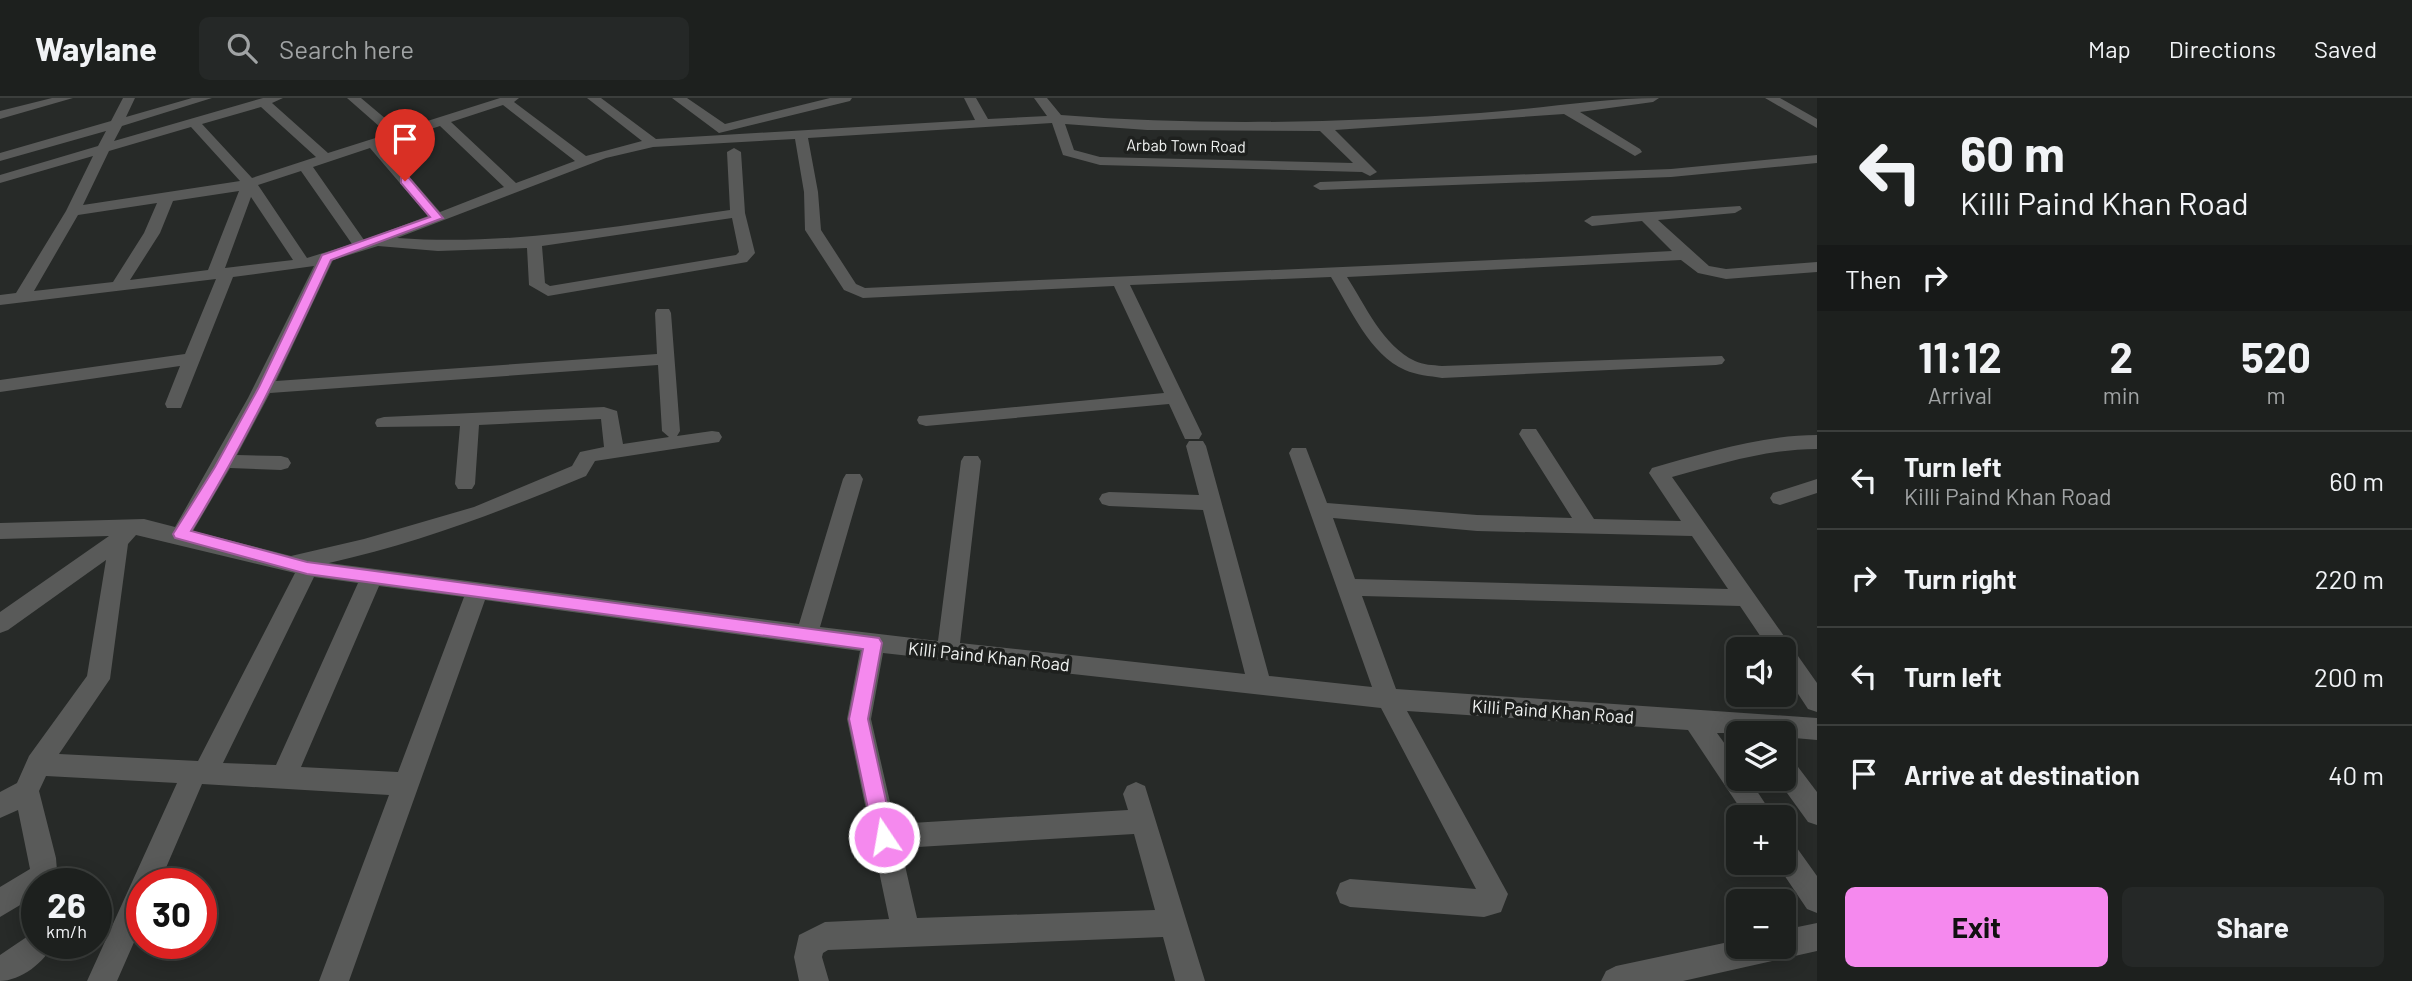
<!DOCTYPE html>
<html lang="en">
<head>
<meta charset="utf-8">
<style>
  :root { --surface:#1d201e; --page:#252827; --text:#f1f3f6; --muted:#a0a3a4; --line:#3b3e3c; --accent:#f589ee }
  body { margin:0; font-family:Barlow,sans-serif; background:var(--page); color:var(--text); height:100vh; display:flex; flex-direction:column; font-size:26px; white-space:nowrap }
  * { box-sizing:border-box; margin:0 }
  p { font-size:23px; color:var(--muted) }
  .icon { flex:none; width:38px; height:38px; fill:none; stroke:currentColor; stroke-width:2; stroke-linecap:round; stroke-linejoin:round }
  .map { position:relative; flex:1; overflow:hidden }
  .sheet { display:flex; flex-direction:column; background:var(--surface); width:595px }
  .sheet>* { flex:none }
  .guide { background:#1d201e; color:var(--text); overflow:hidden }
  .controls { position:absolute; left:1726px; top:539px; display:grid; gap:14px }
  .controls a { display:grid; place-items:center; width:70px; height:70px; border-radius:10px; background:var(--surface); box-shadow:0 4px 18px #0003,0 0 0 2px var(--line); font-size:35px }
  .speed { position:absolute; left:21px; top:770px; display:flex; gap:14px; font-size:35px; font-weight:700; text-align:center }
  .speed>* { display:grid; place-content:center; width:91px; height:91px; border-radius:50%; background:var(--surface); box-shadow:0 4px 18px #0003,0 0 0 2px var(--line); line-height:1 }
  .speed small { font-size:18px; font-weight:400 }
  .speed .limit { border:10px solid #d22; background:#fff; color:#111 }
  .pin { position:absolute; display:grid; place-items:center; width:60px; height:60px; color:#fff; margin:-72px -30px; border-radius:50% 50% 50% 0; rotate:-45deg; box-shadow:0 0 7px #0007 }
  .pin .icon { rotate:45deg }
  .me { position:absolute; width:77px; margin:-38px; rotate:348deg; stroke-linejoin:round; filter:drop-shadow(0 0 5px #0008) }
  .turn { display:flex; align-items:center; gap:24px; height:147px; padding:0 28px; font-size:32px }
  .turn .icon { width:91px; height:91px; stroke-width:2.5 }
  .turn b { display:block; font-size:49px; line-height:60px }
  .then { display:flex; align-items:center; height:66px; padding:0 28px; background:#0003; gap:14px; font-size:26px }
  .eta { display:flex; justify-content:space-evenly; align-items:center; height:119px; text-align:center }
  .eta b { font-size:42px; font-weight:700; line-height:49px }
  .button { display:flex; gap:14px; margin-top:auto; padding:14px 28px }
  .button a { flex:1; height:80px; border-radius:10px; background:var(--accent); color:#111; font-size:28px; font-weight:700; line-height:80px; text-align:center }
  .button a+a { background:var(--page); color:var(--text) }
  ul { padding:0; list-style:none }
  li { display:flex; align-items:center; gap:21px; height:98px; padding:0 28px; border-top:2px solid var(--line) }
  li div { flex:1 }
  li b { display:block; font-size:26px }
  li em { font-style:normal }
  header { display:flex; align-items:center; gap:42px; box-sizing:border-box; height:98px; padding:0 35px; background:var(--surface); border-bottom:2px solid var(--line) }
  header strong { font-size:33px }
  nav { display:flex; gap:38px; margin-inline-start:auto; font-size:24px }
  .search { width:490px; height:63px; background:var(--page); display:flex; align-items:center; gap:18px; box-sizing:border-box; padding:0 24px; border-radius:10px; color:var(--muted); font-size:26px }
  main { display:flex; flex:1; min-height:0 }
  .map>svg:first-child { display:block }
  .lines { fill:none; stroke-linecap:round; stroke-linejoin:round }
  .minor { fill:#595a59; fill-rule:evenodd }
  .route { fill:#f589ee; stroke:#9f599b; stroke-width:2 }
  .labels { text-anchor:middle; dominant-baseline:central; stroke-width:7; stroke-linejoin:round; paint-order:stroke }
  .far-street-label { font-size:16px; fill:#f0f2f1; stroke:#1e201e }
  .street-label { font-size:18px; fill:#f0f2f1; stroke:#1e201e }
</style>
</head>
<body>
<header>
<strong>Waylane</strong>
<div class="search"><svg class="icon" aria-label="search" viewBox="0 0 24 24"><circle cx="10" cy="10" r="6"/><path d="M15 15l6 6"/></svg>Search here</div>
<nav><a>Map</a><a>Directions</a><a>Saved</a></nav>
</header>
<main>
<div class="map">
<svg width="1817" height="883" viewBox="0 0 1817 883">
  <rect width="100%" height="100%" fill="#272a28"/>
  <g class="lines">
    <g class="minor">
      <polygon points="52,0 73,0 0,21 0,13"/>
      <path d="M123,0H135L126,19L192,0H212L122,28L114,43L263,0H283L272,5L328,55L388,36L347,0H361L399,32L500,0H519L514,4L586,58L642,43L587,0H601L656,41L975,22L964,0H976L988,21L1047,18L1034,0H1047L1061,17C1201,28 1340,25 1480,15C1540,11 1600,0 1659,0L1653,4L1580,14L1640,51L1642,54L1635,58L1564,16L1335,32L1377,74L1370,78L1362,74L1100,67L1063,57L1052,25L808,40L818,94L821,132L856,186L865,190C1134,177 1403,168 1672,153L1642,123L1592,128L1584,123L1592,118L1740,108L1742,111L1735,115L1658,122L1709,168L1726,171L1817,164V174L1726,181L1698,175L1681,162L1347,179C1365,207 1383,248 1415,263C1423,267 1433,267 1442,268L1722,258L1725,262L1722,266L1716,267L1442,280C1430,278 1416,277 1405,272C1370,257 1350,210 1331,179L1130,187L1202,336L1199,341H1185L1169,306L926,328L919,326L917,322L919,318L1164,295L1114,188L863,200L844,192L805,132L804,94L795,41L653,49L606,60L397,140C510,148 619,128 730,112L727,54L734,50L741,54L745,115L755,155L747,164L548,198L529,187L527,150L438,153L378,148L333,162L276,283L657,256L655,215L657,211H669L671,215L680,333L677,338L712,333L719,334L722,339L719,344L595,363L586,378C502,413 418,445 329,465L799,526L843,381L846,376H860L863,381L820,529L938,543L961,363L964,358H978L981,363L960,545L1245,576L1203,412L1109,408L1102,406L1099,401L1102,396L1109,394L1199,397L1186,348L1189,343H1203L1206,348L1269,578L1372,589L1289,355L1292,350H1306L1327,405L1477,417L1572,420L1519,336L1522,331H1536L1594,421L1681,423L1649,375L1652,370C1705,355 1762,337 1817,337V351C1767,351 1720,366 1672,379L1817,585V614L1808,611L1783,573V551H1769L1740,508L1362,498L1396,591L1817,620V642L1783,639V635H1717L1738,664V681H1749L1774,719H1746L1688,632L1407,613L1508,796L1501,814L1484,819L1350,809L1340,805L1336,795L1340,785L1350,781L1476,791L1381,610L883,555L871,621L895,726L1128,712L1123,696L1127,688L1136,684L1145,688L1205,883H1175L1163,839L828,852L823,855L822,859L829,883H799L794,859L799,837L825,824L889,821L847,621L860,553L485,502L349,883H319L389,697L202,686L159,786H142V826L117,883H87L177,685L46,678L39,693L56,760L58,786H37V797L0,819V789L30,771L18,712L0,720V694L17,685L29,658L87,578L106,462L8,532L0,535V514L109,438L0,441V425L144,421L175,429L248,300L314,168L233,179L181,310H167L165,306L180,268L0,294V282L185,256L216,181L0,207V197L16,195L66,113L93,58L0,85V77L98,48L106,33L0,63V55L111,23ZM503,7L575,63L516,85L451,24ZM261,9L316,59L252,80L202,26ZM1065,26L1147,32L1320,33L1353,65L1100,59L1074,52ZM440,28L504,89L440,114L382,47ZM191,29L240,83L83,107L109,53ZM370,50L428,118L364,142L313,69ZM301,73L352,146L307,160L258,87ZM239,93L208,172L130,182L160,135L173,103ZM251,99L293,162L225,170ZM157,105L144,135L113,184L34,193L78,117ZM732,120L739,154L736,157L550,188L545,185L542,148ZM658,267L662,333L669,339L623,346L617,313L604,309L384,319L377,321L375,325L377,329L460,328L455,386L458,391H472L475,386L479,327L601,321L604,349L580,354L572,368L474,409L364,441L291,458L193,433L230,370L281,372L288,370L291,365L288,360L281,358L237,357L270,295ZM1333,420L1477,433L1692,438L1728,491L1355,481ZM136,437L295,475L198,663L59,656L110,581L128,446ZM314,479L358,485L276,667L223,665ZM379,488L464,499L398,674L301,669ZM1134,736L1155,812L917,820L901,750Z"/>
      <polygon points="672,0 687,0 725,26 830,0 852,0 850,3 719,35"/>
      <polygon points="1765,0 1780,0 1817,21 1817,30"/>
      <polygon points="1817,57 1817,65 1671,79 1320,92 1313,88 1320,84 1671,71"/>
      <polygon points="1817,381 1817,395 1780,407 1773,405 1770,400 1773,395"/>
      <polygon points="1783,658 1792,661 1817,694 1817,727 1808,724 1777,681 1783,681"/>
      <polygon points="1783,739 1792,743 1817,778 1817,815 1807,811 1776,765 1783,765"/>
      <polygon points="1817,825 1817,853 1683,883 1601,883 1606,873 1616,868 1738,842 1738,849 1783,849 1783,832"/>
      <path d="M37,832V845H53C46,864 20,883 0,883V857Z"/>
    </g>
  </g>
  <path class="route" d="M401,80H409L443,120L331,162C288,256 245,345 191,433L307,464L879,540L882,545L868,621L894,739L891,746L884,749L877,746L874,739L849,621L863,551L307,476L175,440L173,436L215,369L259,289L322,157L430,119L401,85Z"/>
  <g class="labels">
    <g class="far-street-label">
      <text transform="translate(1186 47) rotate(1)">Arbab Town Road</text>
    </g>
    <g class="street-label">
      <text transform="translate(989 558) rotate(6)">Killi Paind Khan Road</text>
      <text transform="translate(1553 613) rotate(4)">Killi Paind Khan Road</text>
    </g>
  </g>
</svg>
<div class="controls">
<a><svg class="icon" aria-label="sound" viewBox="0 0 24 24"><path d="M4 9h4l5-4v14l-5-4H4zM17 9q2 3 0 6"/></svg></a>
<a><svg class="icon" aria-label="layers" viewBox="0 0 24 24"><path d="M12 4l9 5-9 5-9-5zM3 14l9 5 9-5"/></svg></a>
<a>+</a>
<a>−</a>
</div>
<div class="speed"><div>26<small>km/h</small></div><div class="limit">30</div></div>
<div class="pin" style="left:405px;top:83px;background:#d93025"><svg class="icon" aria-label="arrive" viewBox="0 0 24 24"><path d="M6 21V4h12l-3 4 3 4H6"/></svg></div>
<svg class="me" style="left:884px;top:739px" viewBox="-20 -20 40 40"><circle r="17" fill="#f589ee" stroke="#fff" stroke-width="3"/><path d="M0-11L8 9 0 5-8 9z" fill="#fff"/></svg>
</div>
<section class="sheet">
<div class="guide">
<div class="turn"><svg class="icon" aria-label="left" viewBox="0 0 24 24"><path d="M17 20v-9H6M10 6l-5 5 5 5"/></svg><div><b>60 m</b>Killi Paind Khan Road</div></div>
<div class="then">Then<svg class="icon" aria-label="right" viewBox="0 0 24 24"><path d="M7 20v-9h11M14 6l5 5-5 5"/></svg></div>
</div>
<div class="eta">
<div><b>11:12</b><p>Arrival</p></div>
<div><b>2</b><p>min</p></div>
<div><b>520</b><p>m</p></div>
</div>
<ul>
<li><svg class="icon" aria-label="left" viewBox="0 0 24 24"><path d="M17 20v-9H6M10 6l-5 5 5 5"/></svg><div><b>Turn left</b><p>Killi Paind Khan Road</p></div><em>60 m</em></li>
<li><svg class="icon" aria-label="right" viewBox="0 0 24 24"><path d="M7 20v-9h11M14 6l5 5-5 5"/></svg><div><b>Turn right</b></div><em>220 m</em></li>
<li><svg class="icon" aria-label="left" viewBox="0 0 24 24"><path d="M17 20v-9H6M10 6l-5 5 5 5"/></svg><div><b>Turn left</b></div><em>200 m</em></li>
<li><svg class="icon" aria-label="arrive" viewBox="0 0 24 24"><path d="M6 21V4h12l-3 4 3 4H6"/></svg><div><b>Arrive at destination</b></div><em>40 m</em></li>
</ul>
<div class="button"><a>Exit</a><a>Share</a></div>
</section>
</main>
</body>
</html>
